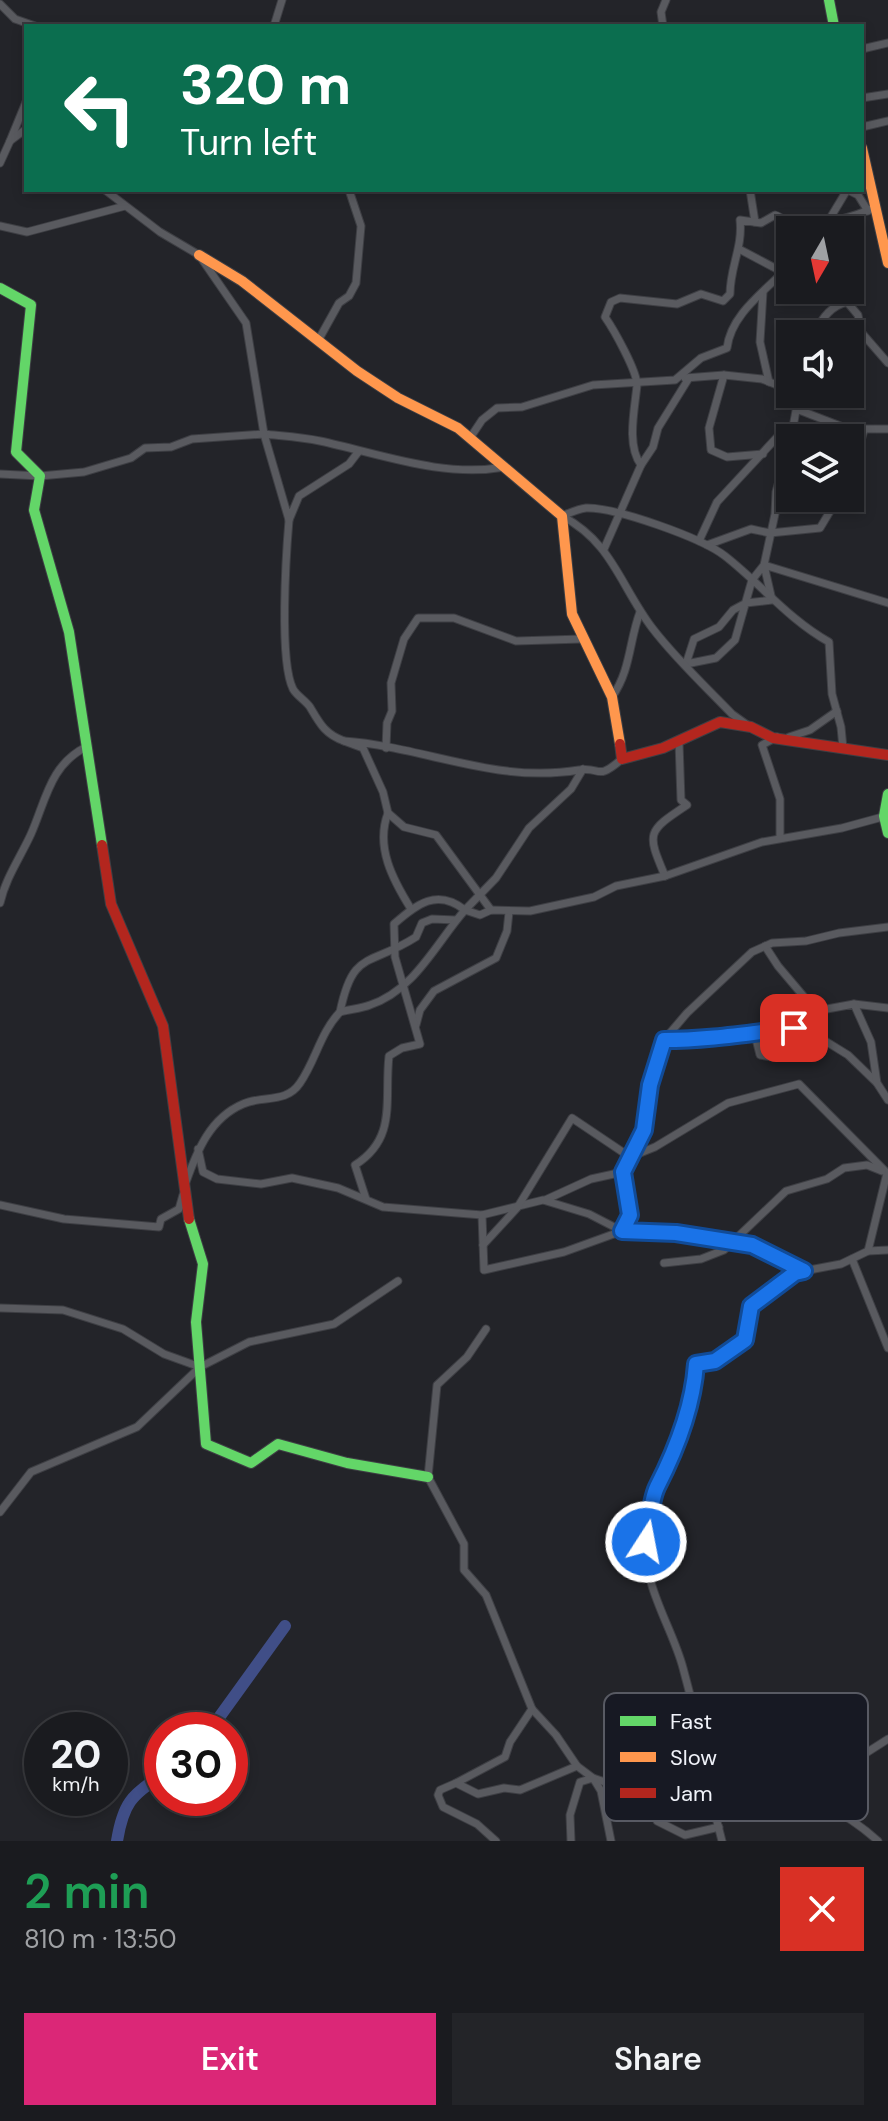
<!DOCTYPE html>
<html lang="en">
<head>
<meta charset="utf-8">
<style>
  :root { --surface:#1a1b1f; --page:#232428; --text:#f1f3f6; --muted:#9fa1a4; --line:#38393d; --accent:#db2777 }
  body { margin:0; font-family:"DM Sans",sans-serif; background:var(--page); color:var(--text); height:100vh; display:flex; flex-direction:column; font-size:30px; white-space:nowrap }
  * { box-sizing:border-box; margin:0 }
  p { font-size:26px; color:var(--muted) }
  .icon { flex:none; width:44px; height:44px; fill:none; stroke:currentColor; stroke-width:2; stroke-linecap:round; stroke-linejoin:round }
  .map { position:relative; height:1841px; overflow:hidden }
  .panel { display:flex; flex-direction:column; background:var(--surface); flex:1 }
  .panel>* { flex:none }
  .banner { position:absolute; left:24px; top:24px; width:840px; height:168px; border-radius:0px; box-shadow:0 4px 12px #0003,0 0 0 2px var(--line); background:#0b6e4f; color:#fff; overflow:hidden }
  .needle { width:52px; rotate:189deg }
  .buttons { position:absolute; left:776px; top:216px; display:grid; gap:16px }
  .buttons a { display:grid; place-items:center; width:88px; height:88px; border-radius:0px; background:var(--surface); box-shadow:0 4px 12px #0003,0 0 0 2px var(--line); font-size:40px }
  .speed { position:absolute; left:24px; top:1712px; display:flex; gap:16px; font-size:40px; font-weight:700; text-align:center }
  .speed>* { display:grid; place-content:center; width:104px; height:104px; border-radius:50%; background:var(--surface); box-shadow:0 4px 12px #0003,0 0 0 2px var(--line); line-height:1 }
  .speed small { font-size:20px; font-weight:400 }
  .speed .limit { border:12px solid #d22; background:#fff; color:#111 }
  .pin { position:absolute; display:grid; place-items:center; width:68px; height:68px; color:#fff; margin:-34px; border-radius:16px; box-shadow:0 4px 12px #0006 }
  .me { position:absolute; width:88px; margin:-44px; rotate:11deg; stroke-linejoin:round; filter:drop-shadow(0 0 6px #0008) }
  .turn { display:flex; align-items:center; gap:28px; height:168px; padding:0 24px; font-size:36px }
  .turn .icon { width:104px; height:104px; stroke-width:2.5 }
  .turn b { display:block; font-size:56px; line-height:68px }
  .round { display:grid; place-items:center; flex:none; width:84px; height:84px; border-radius:0px; background:var(--page) }
  .headline { display:flex; align-items:center; justify-content:space-between; height:136px; padding:0 24px }
  h1 { font-size:48px; font-weight:600; line-height:60px; color:#1e9e55 }
  .primary-button { display:flex; gap:16px; margin-top:auto; padding:16px 24px }
  .primary-button a { flex:1; height:92px; border-radius:0px; background:var(--accent); color:#fff; font-size:32px; font-weight:600; line-height:92px; text-align:center }
  .primary-button a+a { background:var(--page); color:var(--text) }
  .map>svg:first-child { display:block }
  .lines { fill:none; stroke-linecap:round; stroke-linejoin:round }
  .river { stroke:#404e87; stroke-width:12 }
  .street-casing { stroke:#3e3f44; stroke-width:9 }
  .fast-casing { stroke:#3e3f44; stroke-width:12 }
  .slow-casing { stroke:#3e3f44; stroke-width:12 }
  .jam-casing { stroke:#3e3f44; stroke-width:12 }
  .street { stroke:#595a5f; stroke-width:7 }
  .fast { stroke:#63d668; stroke-width:10 }
  .slow { stroke:#ff974d; stroke-width:10 }
  .jam { stroke:#b3261e; stroke-width:10 }
  .route-casing { stroke:#114b97; stroke-width:20 }
  .route { stroke:#1a73e8; stroke-width:14 }
  .key { fill:#171923; stroke:#585a63; stroke-width:2 }
  .key-label { font-size:22px; fill:#f0f2f9 }
</style>
</head>
<body>
<div class="map">
<svg width="888" height="1841" viewBox="0 0 888 1841">
  <rect width="100%" height="100%" fill="#232429"/>
  <g class="lines">
    <g class="river">
      <polyline points="210,1730 285,1626"/>
      <path d="M117,1841C123,1804 131,1795 162,1775"/>
    </g>
    <g class="street-casing">
      <g id="street">
        <polyline points="0,4 15,19 35,26"/>
        <polyline points="274,26 282,0"/>
        <polyline points="663,26 661,12 666,0"/>
        <polyline points="862,49 888,43"/>
        <polyline points="862,98 888,94"/>
        <polyline points="862,127 888,121"/>
        <polyline points="10,141 26,102"/>
        <polyline points="0,163 10,141 26,129"/>
        <path d="M105,190L160,232L199,255L246,323L264,434C282,436 302,437 320,441C381,454 442,478 505,467"/>
        <polyline points="750,190 755,222"/>
        <polyline points="848,190 858,195 868,211"/>
        <polyline points="0,226 27,232 125,206"/>
        <polyline points="823,230 847,190"/>
        <polyline points="739,249 790,276"/>
        <polyline points="763,292 760,342 769,382"/>
        <path d="M815,334C821,319 830,306 847,302L858,315L861,332L888,363"/>
        <polyline points="319,339 339,303 349,296 356,283 361,226 349,190"/>
        <polyline points="724,375 709,428 711,450 727,457 763,454"/>
        <polyline points="685,378 724,375 762,379 777,385 799,410 848,429 888,429"/>
        <path d="M689,378L658,428L653,447L641,465C626,445 635,408 637,385C637,371 614,330 605,317L611,302L620,298L677,304L701,294L723,301L730,294C730,267 743,247 740,220L761,223L775,215C783,217 785,223 792,225C809,230 860,215 875,207"/>
        <path d="M470,438L482,420L497,408L522,407L593,385L675,380L701,358L727,348C731,313 767,290 790,265"/>
        <polyline points="791,438 799,394"/>
        <polyline points="790,442 776,492 775,514 764,565 752,580 735,640 716,658 686,664 694,639 719,627 733,610 746,603 772,600 764,565 888,603"/>
        <polyline points="0,474 40,476 84,472 131,458 145,448 171,447 192,439 264,434 289,520 299,496 349,464 359,451"/>
        <polyline points="850,479 864,430"/>
        <path d="M289,520C286,555 279,661 293,689C297,696 305,700 310,707C320,724 325,734 344,741"/>
        <polyline points="699,541 717,502 781,433 794,425"/>
        <polyline points="707,545 751,529 770,533 820,528 838,498"/>
        <polyline points="604,549 641,465"/>
        <path d="M612,697C631,670 629,641 640,612"/>
        <path d="M746,724L732,714C706,687 676,659 653,629C620,586 613,543 562,516C569,513 578,509 586,508C615,507 702,538 725,556C761,584 788,619 829,642L832,694L841,727L843,748"/>
        <polyline points="777,737 762,745 780,799 780,838"/>
        <polyline points="789,737 810,730 837,711"/>
        <polyline points="386,748 387,723 392,711 391,683 404,639 418,618 454,618 516,641 582,639"/>
        <path d="M388,813C375,847 393,880 411,909"/>
        <path d="M665,876C647,833 646,832 687,805L681,800L679,742"/>
        <path d="M0,903C6,877 20,858 31,834C46,800 50,765 86,747"/>
        <path d="M491,910L436,835L404,827L388,813L383,792L363,748L344,741C426,747 495,784 579,770C602,766 595,782 622,759"/>
        <polyline points="765,946 778,966 816,1011"/>
        <polyline points="854,1004 888,1008"/>
        <path d="M340,1012C353,949 369,967 416,937L422,923L432,919L456,920"/>
        <polyline points="416,1025 420,1010 434,991 496,958 507,931 509,912"/>
        <polyline points="801,1026 848,1055 876,1082"/>
        <polyline points="754,1031 760,1055 772,1057 785,1052 794,1028"/>
        <polyline points="664,1040 732,1038 754,1031 801,1026 816,1011 854,1004 871,1042 877,1083 888,1100"/>
        <polyline points="198,1149 203,1172 217,1179 261,1184 292,1178 338,1188 383,1207 482,1215 484,1270 564,1252 622,1231 676,1233 752,1245 804,1271 841,1264 868,1251 888,1250"/>
        <path d="M186,1182C197,1151 210,1118 243,1104C263,1095 286,1104 300,1083C316,1060 320,1033 340,1012C350,1009 360,1009 370,1005C415,990 436,943 465,910L480,915L491,910L530,911L594,897L616,886L665,876L762,842L842,828L886,816"/>
        <path d="M366,1199L355,1165C398,1138 384,1099 389,1056L402,1048L420,1044L395,957L394,924C417,904 437,888 465,910L496,878L529,828L571,789L583,769"/>
        <polyline points="545,1200 591,1179 623,1172"/>
        <polyline points="0,1205 64,1219 159,1227 161,1219 179,1209 183,1195"/>
        <polyline points="482,1215 543,1200 589,1214 622,1231 630,1215 623,1172 644,1130 650,1085 664,1040 687,1013 752,952 772,943 806,941 839,933 888,927"/>
        <polyline points="483,1245 517,1208 572,1118 630,1157 655,1147 728,1103 799,1084 887,1173 868,1251"/>
        <polyline points="852,1259 888,1348"/>
        <polyline points="664,1263 701,1259 724,1250 786,1191 827,1179 844,1168 867,1165 882,1171"/>
        <polyline points="0,1308 63,1310 123,1329 164,1354 200,1367"/>
        <polyline points="486,1329 467,1357 437,1385 428,1477 464,1544 464,1570 486,1595 532,1709 556,1735 577,1766 593,1778 652,1798 657,1821 685,1835 719,1827"/>
        <polyline points="0,1512 31,1472 137,1427 200,1367 249,1342 334,1324 398,1281"/>
        <polyline points="456,1783 505,1757 510,1742 532,1709"/>
        <polyline points="781,1785 822,1762 823,1746 828,1740 836,1739 850,1748 852,1762 888,1739"/>
        <path d="M712,1793C705,1751 694,1709 683,1668C672,1626 641,1584 647,1539C654,1478 692,1426 696,1364L715,1361L745,1340L751,1306L795,1273L804,1271"/>
        <polyline points="496,1841 477,1824 443,1807 438,1795 440,1790 456,1783 478,1794 504,1788 520,1790 577,1766"/>
        <polyline points="571,1841 570,1815 580,1782 593,1778 601,1791 611,1841"/>
        <path d="M722,1841L711,1798L714,1787C728,1783 743,1779 758,1780C794,1782 853,1818 878,1841"/>
      </g>
    </g>
    <g class="fast-casing">
      <g id="fast">
        <polyline points="829,0 834,26"/>
        <polyline points="0,288 31,305 16,452 40,476 34,510 69,632 102,845"/>
        <polyline points="888,794 884,816 888,833"/>
        <polyline points="189,1219 203,1264 196,1322 206,1444 251,1463 278,1444 347,1463 428,1477"/>
      </g>
    </g>
    <g class="slow-casing">
      <g id="slow">
        <polyline points="862,148 888,263"/>
        <polyline points="199,255 242,281 357,371 398,398 458,428 562,516 572,614 612,697 620,744"/>
      </g>
    </g>
    <g class="jam-casing">
      <g id="jam">
        <polyline points="620,744 622,759 663,748 720,722 751,727 773,738 888,755"/>
        <polyline points="102,845 111,904 163,1026 189,1219"/>
      </g>
    </g>
    <use href="#street" class="street"/>
    <use href="#fast" class="fast"/>
    <use href="#slow" class="slow"/>
    <use href="#jam" class="jam"/>
  </g>
  <g class="lines">
    <g class="route-casing">
      <path id="route" d="M646,1542C649,1526 650,1502 657,1487C676,1450 693,1407 696,1364L715,1361L745,1340L751,1306L795,1273L804,1271L752,1245L676,1233L622,1231L630,1215L623,1172L644,1130L650,1085L664,1040C709,1040 750,1033 794,1028"/>
    </g>
    <use href="#route" class="route"/>
  </g>
  <rect x="604" y="1693" width="264" height="128" rx="12" class="key"/>
  <rect x="620" y="1716" width="36" height="10" fill="#63d668"/>
  <rect x="620" y="1752" width="36" height="10" fill="#ff974d"/>
  <rect x="620" y="1788" width="36" height="10" fill="#b3261e"/>
  <g class="key-label">
    <text x="670" y="1729">Fast</text>
    <text x="670" y="1765">Slow</text>
    <text x="670" y="1801">Jam</text>
  </g>
</svg>
<div class="buttons">
<a><svg class="needle" viewBox="-14 -14 28 28"><path d="M0-13l5 13h-10z" fill="#e53935"/><path d="M0 13l5-13h-10z" fill="#9fa1a4"/></svg></a>
<a><svg class="icon" aria-label="sound" viewBox="0 0 24 24"><path d="M4 9h4l5-4v14l-5-4H4zM17 9q2 3 0 6"/></svg></a>
<a><svg class="icon" aria-label="layers" viewBox="0 0 24 24"><path d="M12 4l9 5-9 5-9-5zM3 14l9 5 9-5"/></svg></a>
</div>
<div class="speed"><div>20<small>km/h</small></div><div class="limit">30</div></div>
<div class="pin" style="left:794px;top:1028px;background:#d93025"><svg class="icon" aria-label="arrive" viewBox="0 0 24 24"><path d="M6 21V4h12l-3 4 3 4H6"/></svg></div>
<svg class="me" style="left:646px;top:1542px" viewBox="-20 -20 40 40"><circle r="17" fill="#1a73e8" stroke="#fff" stroke-width="3"/><path d="M0-11L8 9 0 5-8 9z" fill="#fff"/></svg>
<div class="banner">
<div class="turn"><svg class="icon" aria-label="left" viewBox="0 0 24 24"><path d="M17 20v-9H6M10 6l-5 5 5 5"/></svg><div><b>320 m</b>Turn left</div></div>
</div>
</div>
<section class="panel">
<div class="headline"><div><h1>2 min</h1><p>810 m · 13:50</p></div><a class="round" style="background:#d93025;color:#fff"><svg class="icon" aria-label="close" viewBox="0 0 24 24"><path d="M6 6l12 12M18 6L6 18"/></svg></a></div>
<div class="primary-button"><a>Exit</a><a>Share</a></div>
</section>
</body>
</html>
